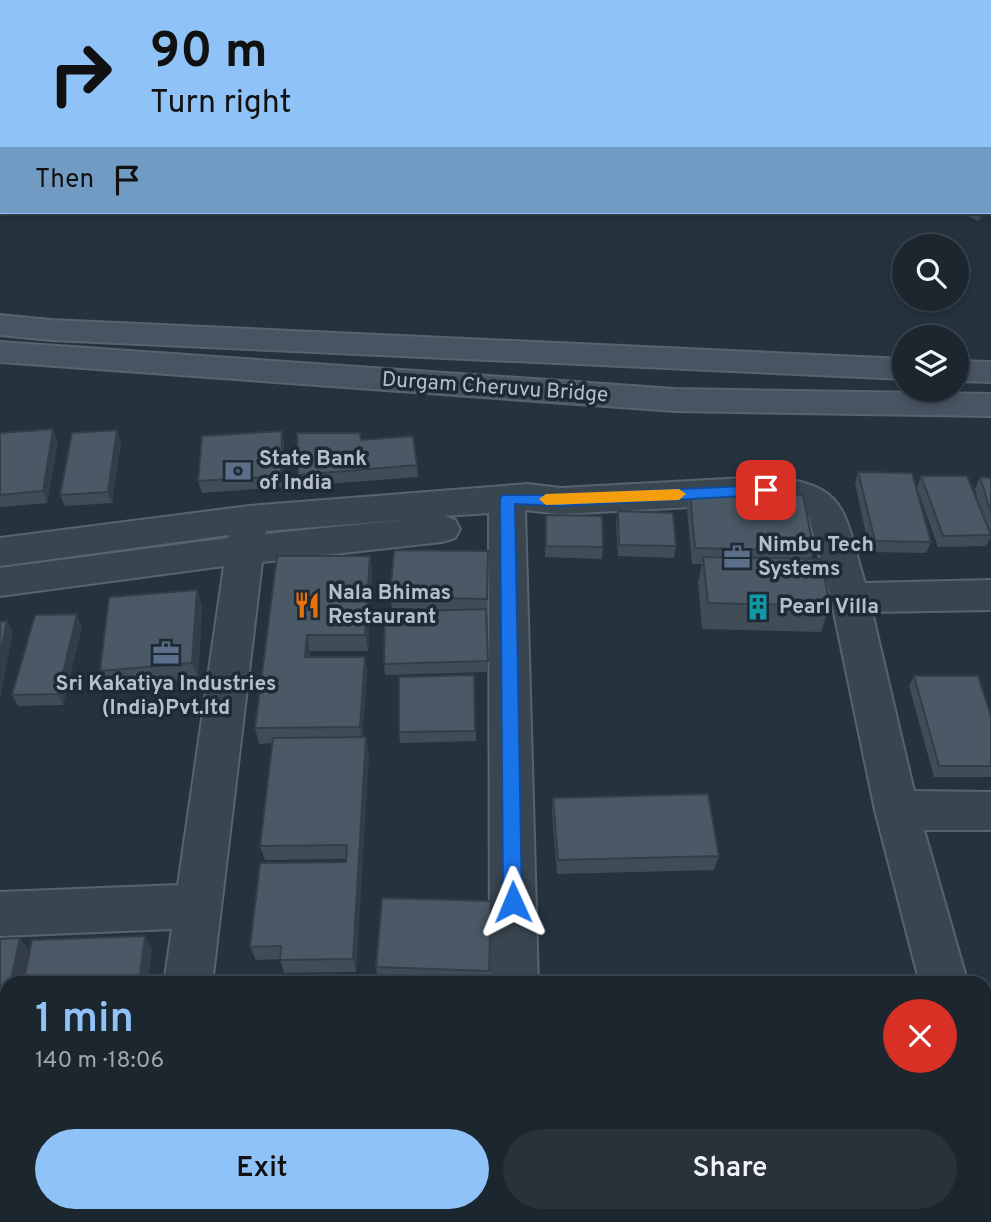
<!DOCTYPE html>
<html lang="en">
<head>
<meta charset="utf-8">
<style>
  :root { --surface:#1c262f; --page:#29323b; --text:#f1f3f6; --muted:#a0a5aa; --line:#3a434b; --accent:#8fc2f6 }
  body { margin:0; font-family:Overpass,sans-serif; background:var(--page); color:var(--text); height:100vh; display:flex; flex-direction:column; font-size:26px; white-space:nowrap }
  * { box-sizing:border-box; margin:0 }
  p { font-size:23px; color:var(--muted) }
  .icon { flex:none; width:38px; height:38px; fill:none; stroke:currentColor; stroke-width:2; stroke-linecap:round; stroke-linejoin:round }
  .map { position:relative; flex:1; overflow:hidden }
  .details { position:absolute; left:0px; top:976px; width:992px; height:247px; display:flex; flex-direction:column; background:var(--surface); border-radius:21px 21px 0 0; box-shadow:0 4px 10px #0003,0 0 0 2px var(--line) }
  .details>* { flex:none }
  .hud { position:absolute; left:0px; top:0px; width:992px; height:214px; box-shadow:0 4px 10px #0003,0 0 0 2px var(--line); background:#8fc2f6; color:#111; overflow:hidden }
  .controls { position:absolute; left:892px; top:234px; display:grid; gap:14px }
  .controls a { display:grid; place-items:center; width:77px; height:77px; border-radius:50%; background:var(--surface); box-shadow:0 4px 10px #0003,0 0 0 2px var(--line); font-size:35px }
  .pin { position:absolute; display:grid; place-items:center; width:60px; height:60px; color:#fff; margin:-30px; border-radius:14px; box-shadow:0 4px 10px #0006 }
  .me { position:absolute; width:77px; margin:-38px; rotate:359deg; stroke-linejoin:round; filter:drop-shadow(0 0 5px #0008) }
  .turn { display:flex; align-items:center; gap:24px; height:147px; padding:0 35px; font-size:32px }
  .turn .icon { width:91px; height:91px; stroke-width:2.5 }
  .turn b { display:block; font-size:49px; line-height:60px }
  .then { display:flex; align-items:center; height:66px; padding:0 35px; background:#0003; gap:14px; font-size:26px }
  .round { display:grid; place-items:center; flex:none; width:74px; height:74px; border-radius:37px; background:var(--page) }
  .overview { display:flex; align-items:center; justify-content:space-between; height:119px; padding:0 35px }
  h1 { font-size:42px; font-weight:600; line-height:52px; color:var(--accent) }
  .button { display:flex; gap:14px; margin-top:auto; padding:14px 35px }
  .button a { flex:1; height:80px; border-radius:42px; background:var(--accent); color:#111; font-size:28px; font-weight:600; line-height:80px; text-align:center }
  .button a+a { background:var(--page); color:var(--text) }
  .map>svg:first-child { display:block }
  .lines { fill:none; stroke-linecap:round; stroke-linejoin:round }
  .service-casing { stroke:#57636d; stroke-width:4 }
  .minor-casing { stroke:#57636d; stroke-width:4 }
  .secondary-casing { stroke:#57636d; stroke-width:4 }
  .service { fill:#39454f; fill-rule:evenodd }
  .minor { fill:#39454f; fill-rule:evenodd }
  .secondary { fill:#485462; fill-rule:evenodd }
  .wall { fill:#404d57 }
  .shaded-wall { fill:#343e47 }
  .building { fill:#4a5965; stroke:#343e47; stroke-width:2 }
  .route { fill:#1a73e8; stroke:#114b97; stroke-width:2 }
  .slow { fill:#f59e0b }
  .labels { text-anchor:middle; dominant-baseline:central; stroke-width:7; stroke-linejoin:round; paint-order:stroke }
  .street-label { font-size:21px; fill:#b6c0ca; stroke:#1e2a34 }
  .poi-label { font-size:21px; font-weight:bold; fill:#b6c0ca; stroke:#1e2a34; text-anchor:start }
</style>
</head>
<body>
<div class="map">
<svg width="991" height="1222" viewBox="0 0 991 1222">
  <rect width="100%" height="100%" fill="#25333f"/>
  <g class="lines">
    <g class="service-casing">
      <g id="service">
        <polygon points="0,0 6,2 2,2 2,7"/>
        <polygon points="195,0 209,0 194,2"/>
        <polygon points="453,0 468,0 469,2 455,2"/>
        <polygon points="558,0 571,0 557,2"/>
        <polygon points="649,0 664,0 648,2"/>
        <polygon points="715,0 727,0 728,2 717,2"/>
        <polygon points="878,0 892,0 877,2"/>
        <polygon points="2,64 2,72 0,73 0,65"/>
      </g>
    </g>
    <g class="minor-casing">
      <g id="minor">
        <path d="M766,477C850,483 843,512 865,583L991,580V610L872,612L914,791L991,792V830H924L968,984H920L875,810L831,598L809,517L792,504L766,503L561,514L525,510L538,984H490L489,513L444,516L455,520L460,529L455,538L442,542L262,562L212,984H164L172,929L0,936V892L178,885L224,566L0,596V568L228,538L229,535L0,566V538L249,506L528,484L561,488ZM402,520L265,534L266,531Z"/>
        <polygon points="985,1103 991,1105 991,1175 985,1173"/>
        <rect x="129" y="1216" width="54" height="6"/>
      </g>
    </g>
    <g class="secondary-casing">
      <g id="secondary">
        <polygon points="0,315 51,320 905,359 905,379 51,340 0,335"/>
        <polygon points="0,342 675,389 991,394 991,416 675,411 0,362"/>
        <polygon points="957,361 991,362 991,382 957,381"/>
      </g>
    </g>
    <use href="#service" class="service"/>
    <use href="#minor" class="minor"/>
    <use href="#secondary" class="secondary"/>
  </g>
  <g class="wall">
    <polygon points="770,0 840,0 832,2 781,2 771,1"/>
    <polygon points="908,0 991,0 991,112 990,2 907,2"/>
    <polygon points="991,180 991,213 978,221 960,212 990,212"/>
    <polygon points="282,431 284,443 283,487 202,493 198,481"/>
    <polygon points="0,433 58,441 47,503 0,507"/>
    <polygon points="121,442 112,503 65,506 60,495"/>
    <polygon points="417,465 418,477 300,486 298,475"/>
    <polygon points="858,472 931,542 926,553 870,552 855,483"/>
    <polygon points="921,476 980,508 975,489 980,477 991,478 991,541 990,538 986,546 938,547 917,488"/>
    <polygon points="690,492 814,551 811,559 830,606 821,632 702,629 698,583 702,564 692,564 687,509"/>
    <polygon points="618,511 676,546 674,558 618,556 616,523"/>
    <polygon points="546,515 603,547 602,559 545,557"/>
    <polygon points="488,551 487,610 486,610 488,672 385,675 384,664 477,610 392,608 390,597"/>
    <polygon points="277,556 370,556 372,572 368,651 310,651 309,657 365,657 367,673 362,737 369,752 356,972 284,973 280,959 256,960 250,947 346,862 346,859 265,860 260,846 272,743 259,744 255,728"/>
    <polygon points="197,590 202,607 198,679 107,687 100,671"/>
    <polygon points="82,626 63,705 18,706 12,695"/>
    <polygon points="474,675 476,741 400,743 399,732"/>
    <polygon points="914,676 991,716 991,777 934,777 909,686"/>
    <polygon points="553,798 719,856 714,870 557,874 552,812"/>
    <polygon points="491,901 489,980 377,976 376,967"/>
    <polygon points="20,938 29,951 7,984 7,1155 0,1156 0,939"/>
    <polygon points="740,1216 841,1216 842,1222 741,1222"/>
  </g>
  <g class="shaded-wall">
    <polygon points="31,0 41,0 42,1 27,2"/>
    <polygon points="0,159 2,159 2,171 0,172"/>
    <polygon points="990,204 991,213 978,221 982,212 990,212"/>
    <polygon points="53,429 58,441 47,503 43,491"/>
    <polygon points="117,430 121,442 112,503 108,492"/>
    <polygon points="282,431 284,443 283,487 281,476"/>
    <polygon points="370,556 372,572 368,651 365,635"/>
    <polygon points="197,590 202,607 198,679 192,663"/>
    <polygon points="77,614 82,626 63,705 58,694"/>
    <polygon points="7,621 13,632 0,700 0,657"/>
    <polygon points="307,635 310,651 308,673 305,657"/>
    <polygon points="365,657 367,673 362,742 360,727"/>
    <polygon points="366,737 369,752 356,972 353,959"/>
    <polygon points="145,936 152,949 148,984 139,984"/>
    <polygon points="20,938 29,951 22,984 10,984"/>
    <polygon points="7,995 7,1054 0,1086 0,1026"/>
    <polygon points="100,1216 111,1216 110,1222 99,1222"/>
  </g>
  <g class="building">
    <polygon points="15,0 31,0 27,2 11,2"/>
    <polygon points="921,0 991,0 991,26 990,2 925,2"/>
    <polygon points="990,46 991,47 991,96 990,96"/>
    <polygon points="0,103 2,105 2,159 0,159"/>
    <polygon points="53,429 43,491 0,495 0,433"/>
    <polygon points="117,430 108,492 60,495 72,433"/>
    <polygon points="282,431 281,476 198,481 202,436"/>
    <polygon points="297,433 360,433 361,440 413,436 417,465 298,475"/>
    <polygon points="858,472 912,473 931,542 875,541"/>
    <polygon points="921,476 967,476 991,535 943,536"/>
    <polygon points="980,477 991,478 991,513"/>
    <polygon points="690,492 803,495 814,551 695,548"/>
    <polygon points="618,511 673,513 676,546 619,545"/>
    <polygon points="546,515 602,516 603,547 546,546"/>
    <polygon points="394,550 488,551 487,599 390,597"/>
    <polygon points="277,556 370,556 365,635 307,635 305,657 365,657 360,727 255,728"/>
    <polygon points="703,557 821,559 830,606 708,603"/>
    <polygon points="197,590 192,663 100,671 109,597"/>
    <polygon points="486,609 488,661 384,664 385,612"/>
    <polygon points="77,614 58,694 12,695 35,615"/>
    <polygon points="7,621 0,657 0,622"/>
    <polygon points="474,675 475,731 399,732 399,677"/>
    <polygon points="914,676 978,676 991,716 991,766 939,766"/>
    <polygon points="366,737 353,959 280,960 281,946 250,947 260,863 346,862 347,845 260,846 273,738"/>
    <polygon points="708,794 719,856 558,860 553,798"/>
    <polygon points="382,898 491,901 489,971 376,967"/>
    <polygon points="145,936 139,984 23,984 32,940"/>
    <polygon points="20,938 10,984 7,984 7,995 0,1026 0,939"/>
    <polygon points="0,1048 7,1048 7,1145 0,1146"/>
    <polygon points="0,1175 7,1175 7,1216 100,1216 99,1222 0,1222"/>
    <polygon points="512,1216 620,1216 621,1222 512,1222"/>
    <polygon points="644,1216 723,1216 724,1222 644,1222"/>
    <polygon points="747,1216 841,1216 842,1222 748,1222"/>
  </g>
  <polygon class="route" points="766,485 773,490 766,495 561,506 515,504 522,902 519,908 513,911 506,908 503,902 500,499 502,495 561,495"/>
  <polygon class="slow" points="679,489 686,494 679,500 546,505 539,499 546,494"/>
  <defs>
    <g id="bank-bare" transform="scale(2.1)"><path d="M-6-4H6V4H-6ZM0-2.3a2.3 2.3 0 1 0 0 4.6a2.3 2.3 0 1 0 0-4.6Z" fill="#5c6f8a" stroke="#1e2a34" stroke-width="2.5" paint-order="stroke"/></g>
    <g id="office-bare" transform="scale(2.1)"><path d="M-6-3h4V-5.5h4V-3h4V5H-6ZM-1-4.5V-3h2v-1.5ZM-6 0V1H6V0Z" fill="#5c6f8a" stroke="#1e2a34" stroke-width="2.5" paint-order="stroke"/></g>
    <g id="restaurant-bare" transform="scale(2.1)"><path d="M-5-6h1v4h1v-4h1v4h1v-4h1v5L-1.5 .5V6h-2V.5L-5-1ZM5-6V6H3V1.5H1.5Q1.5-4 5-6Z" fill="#e8710a" stroke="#1e2a34" stroke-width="2.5" paint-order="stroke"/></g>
    <g id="building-bare" transform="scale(2.1)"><path d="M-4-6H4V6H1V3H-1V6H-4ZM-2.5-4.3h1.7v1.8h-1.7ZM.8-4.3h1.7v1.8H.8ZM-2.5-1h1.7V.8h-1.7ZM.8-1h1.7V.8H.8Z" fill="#0f9aa8" stroke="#1e2a34" stroke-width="2.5" paint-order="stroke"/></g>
  </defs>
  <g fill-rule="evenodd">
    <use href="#bank-bare" x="238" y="471"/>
    <use href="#office-bare" x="737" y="557"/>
    <use href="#restaurant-bare" x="307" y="605"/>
    <use href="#building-bare" x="758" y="607"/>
    <use href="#office-bare" x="166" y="653"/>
  </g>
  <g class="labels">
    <g class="street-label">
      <text transform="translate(495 388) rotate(4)">Durgam Cheruvu Bridge</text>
    </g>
    <g class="poi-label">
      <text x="259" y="459">State Bank<tspan x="259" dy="24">of India</tspan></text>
      <text x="758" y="545">Nimbu Tech<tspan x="758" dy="24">Systems</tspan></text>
      <text x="328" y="593">Nala Bhimas<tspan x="328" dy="24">Restaurant</tspan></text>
      <text x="779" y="607">Pearl Villa</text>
      <text x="166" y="684" text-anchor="middle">Sri Kakatiya Industries<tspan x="166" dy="24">(India)Pvt.ltd</tspan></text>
    </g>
  </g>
</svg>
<div class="controls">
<a><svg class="icon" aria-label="search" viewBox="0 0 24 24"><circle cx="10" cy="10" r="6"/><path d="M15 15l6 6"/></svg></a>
<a><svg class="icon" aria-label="layers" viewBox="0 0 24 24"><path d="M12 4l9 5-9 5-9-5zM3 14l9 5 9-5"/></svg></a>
</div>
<div class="pin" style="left:766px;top:490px;background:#d93025"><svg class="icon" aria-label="arrive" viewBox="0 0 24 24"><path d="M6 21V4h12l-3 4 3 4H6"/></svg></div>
<svg class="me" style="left:513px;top:902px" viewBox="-20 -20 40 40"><path d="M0-17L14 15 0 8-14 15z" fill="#1a73e8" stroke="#fff" stroke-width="4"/></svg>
<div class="hud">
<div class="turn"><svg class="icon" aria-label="right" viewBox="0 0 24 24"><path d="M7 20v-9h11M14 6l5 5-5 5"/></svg><div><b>90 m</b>Turn right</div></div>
<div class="then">Then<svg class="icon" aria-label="arrive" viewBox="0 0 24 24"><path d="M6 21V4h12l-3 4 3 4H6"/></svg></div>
</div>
<section class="details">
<div class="overview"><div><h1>1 min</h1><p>140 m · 18:06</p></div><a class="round" style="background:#d93025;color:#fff"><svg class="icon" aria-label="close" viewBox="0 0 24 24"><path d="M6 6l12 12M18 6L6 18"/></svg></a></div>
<div class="button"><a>Exit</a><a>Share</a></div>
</section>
</div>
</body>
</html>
